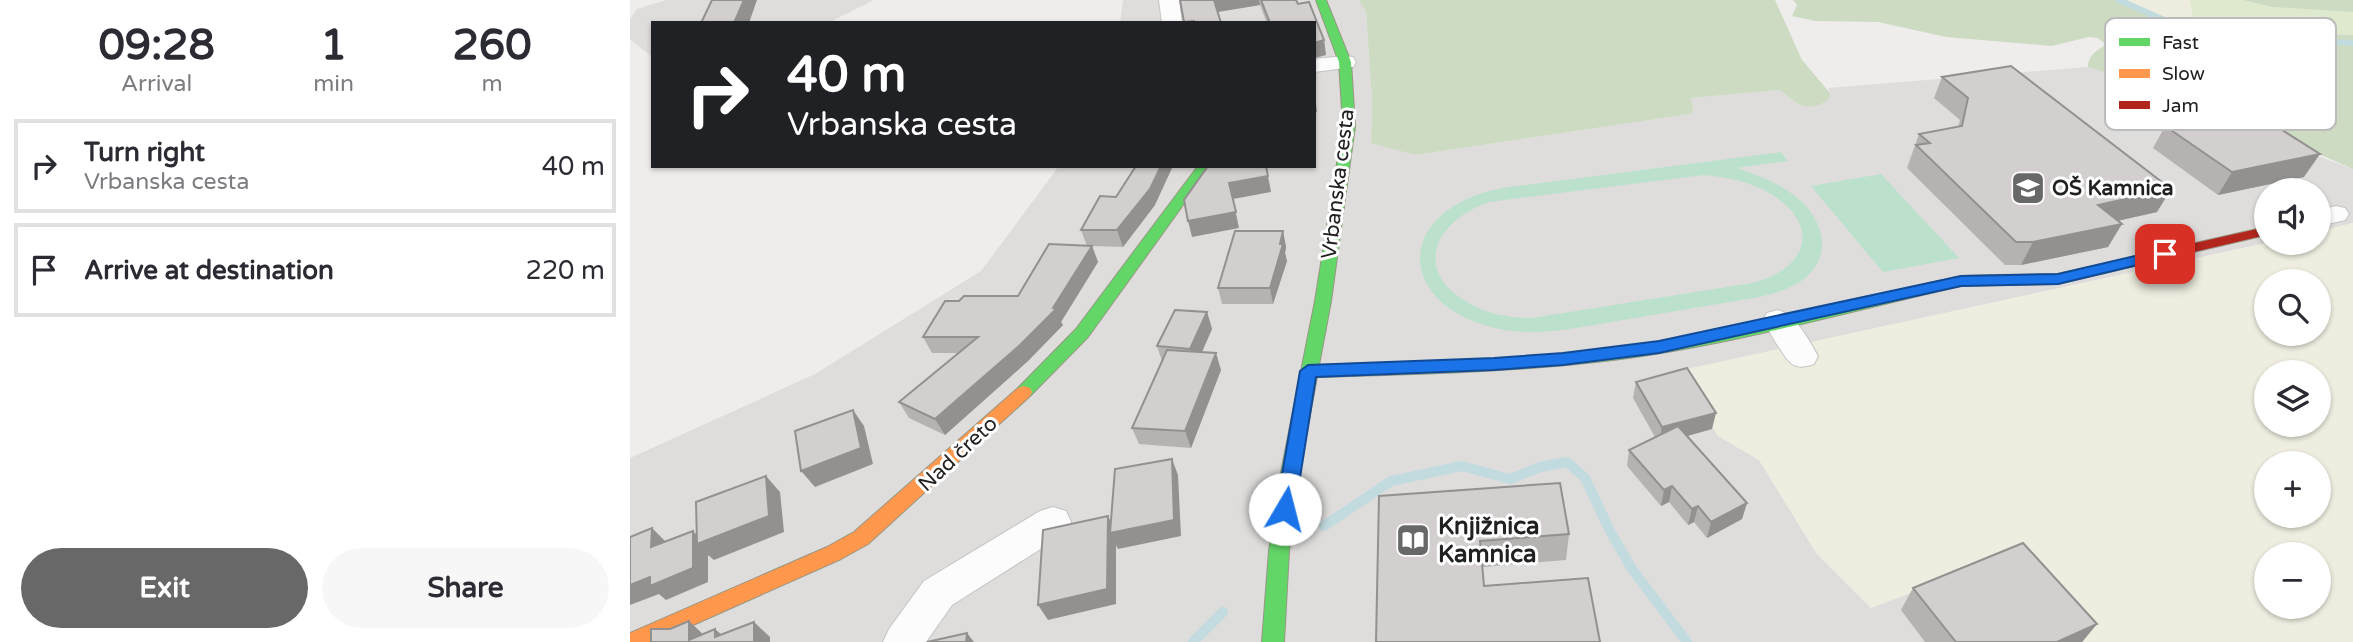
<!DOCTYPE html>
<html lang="en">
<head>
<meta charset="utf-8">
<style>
  :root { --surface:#fff; --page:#f7f7f7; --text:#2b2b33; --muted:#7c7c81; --line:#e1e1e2; --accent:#696868 }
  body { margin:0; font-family:"Varela Round",sans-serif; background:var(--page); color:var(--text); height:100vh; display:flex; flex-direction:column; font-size:26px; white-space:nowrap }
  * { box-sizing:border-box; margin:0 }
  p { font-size:23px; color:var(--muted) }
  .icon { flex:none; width:38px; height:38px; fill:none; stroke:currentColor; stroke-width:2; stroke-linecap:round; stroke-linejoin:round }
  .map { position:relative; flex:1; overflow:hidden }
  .panel { display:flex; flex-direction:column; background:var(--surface); width:630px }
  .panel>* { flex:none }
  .banner { position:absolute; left:21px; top:21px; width:665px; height:147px; border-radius:0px; box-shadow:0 2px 5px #0004; background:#202124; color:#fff; overflow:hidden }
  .buttons { position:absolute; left:1624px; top:178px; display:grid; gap:14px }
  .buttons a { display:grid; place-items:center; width:77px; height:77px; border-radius:50%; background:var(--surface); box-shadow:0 2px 5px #0004; font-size:35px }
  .pin { position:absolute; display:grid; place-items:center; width:60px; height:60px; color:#fff; margin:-30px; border-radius:14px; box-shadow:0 4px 10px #0006 }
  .me { position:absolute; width:77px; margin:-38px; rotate:8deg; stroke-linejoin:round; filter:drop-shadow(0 0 5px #0008) }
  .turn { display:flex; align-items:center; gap:24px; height:147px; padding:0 21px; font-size:32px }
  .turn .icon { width:91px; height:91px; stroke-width:2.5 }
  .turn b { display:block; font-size:49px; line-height:60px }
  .eta { display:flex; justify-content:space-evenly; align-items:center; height:119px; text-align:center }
  .eta b { font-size:42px; font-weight:800; line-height:49px }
  .action { display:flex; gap:14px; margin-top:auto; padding:14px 21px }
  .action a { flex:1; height:80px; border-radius:42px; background:var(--accent); color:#fff; font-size:28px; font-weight:800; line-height:80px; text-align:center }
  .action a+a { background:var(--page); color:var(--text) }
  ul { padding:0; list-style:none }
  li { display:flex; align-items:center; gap:21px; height:94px; margin:0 14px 10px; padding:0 7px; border:4px solid var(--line); border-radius:0px }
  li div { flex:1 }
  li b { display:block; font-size:26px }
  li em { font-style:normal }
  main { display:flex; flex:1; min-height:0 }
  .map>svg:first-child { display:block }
  .residential { fill:#dedddc }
  .farmland { fill:#eeede0; fill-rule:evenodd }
  .grass { fill:#dee9cd }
  .forest { fill:#cddbc3 }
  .pitch { fill:#bbe1cd; fill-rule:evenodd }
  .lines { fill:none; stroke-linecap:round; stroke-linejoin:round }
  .stream-far1 { stroke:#c2dbdf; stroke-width:6 }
  .stream { stroke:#c2dbdf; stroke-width:10 }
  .street-casing { stroke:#c5c4c3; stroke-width:2 }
  .fast-casing { stroke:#989784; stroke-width:2 }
  .slow-casing { stroke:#989784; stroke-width:2 }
  .jam-casing { stroke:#989784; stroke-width:2 }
  .street { fill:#fdfcfc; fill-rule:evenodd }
  .fast { fill:#63d668; fill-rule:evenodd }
  .slow { fill:#ff974d; fill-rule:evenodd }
  .jam { fill:#b3261e; fill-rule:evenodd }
  .wall { fill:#b5b2b1 }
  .shaded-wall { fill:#939190 }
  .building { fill:#d2cfce; stroke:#939190; stroke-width:2 }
  .route { fill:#1a73e8; stroke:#114b97; stroke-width:2 }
  .labels { text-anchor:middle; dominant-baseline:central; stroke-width:6; stroke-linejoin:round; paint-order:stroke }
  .street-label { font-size:21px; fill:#212121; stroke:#fff }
  .poi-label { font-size:21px; font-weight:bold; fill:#212121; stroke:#fff; text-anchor:start }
  .near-poi-label { font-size:24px; font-weight:bold; fill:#212121; stroke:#fff; text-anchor:start }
  .key { fill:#fff; stroke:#bcbcbc; stroke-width:2 }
  .key-label { font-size:19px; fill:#212121 }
</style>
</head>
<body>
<main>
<section class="panel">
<div class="eta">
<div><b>09:28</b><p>Arrival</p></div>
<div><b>1</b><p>min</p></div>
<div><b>260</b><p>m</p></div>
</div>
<ul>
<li><svg class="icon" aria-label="right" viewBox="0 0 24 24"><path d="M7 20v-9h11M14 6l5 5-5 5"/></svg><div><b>Turn right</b><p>Vrbanska cesta</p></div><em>40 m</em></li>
<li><svg class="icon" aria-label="arrive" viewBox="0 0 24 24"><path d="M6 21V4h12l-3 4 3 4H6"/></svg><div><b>Arrive at destination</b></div><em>220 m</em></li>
</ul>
<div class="action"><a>Exit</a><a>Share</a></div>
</section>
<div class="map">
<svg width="1723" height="642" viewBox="0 0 1723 642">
  <rect width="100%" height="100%" fill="#efedeb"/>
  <g class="residential">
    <polygon points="36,0 244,0 198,23 23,23 23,58 0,39 0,19 7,9"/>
    <polygon points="493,0 729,0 736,12 742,101 741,142 785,155 1060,114 1064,110 1059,98 1150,90 1170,105 1200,93 1198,88 1458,67 1480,74 1513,75 1685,155 1723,169 1723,223 1689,231 1689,191 1636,191 1636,243 1049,371 1088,436 1129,460 1187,554 1374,558 1454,642 0,642 0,458 185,374 351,271 429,166 684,166 684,23 490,23"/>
  </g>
  <g class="farmland">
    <polygon points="1485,0 1560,0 1564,23 1508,10"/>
    <path d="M1723,223V642H1454L1374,558L1241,608L1187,554L1129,460L1088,436L1048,371L1636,243H1689V231ZM1636,282H1689V334H1636ZM1636,373H1689V425H1636ZM1636,464H1689V516H1636ZM1636,555H1689V607H1636Z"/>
  </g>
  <polygon class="grass" points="1560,0 1613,0 1642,7 1712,10 1723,12 1723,35 1564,23"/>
  <g class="forest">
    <path d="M729,0H1145L1172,60L1200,93L1199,99C1178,114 1168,105 1150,90L1060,98L1064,110L1060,114L785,155L741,143L742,101L736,12Z"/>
    <path d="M1163,0H1485C1558,33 1645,31 1723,35V169L1562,99L1526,79L1513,75L1480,74L1458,67C1458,55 1467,50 1476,45L1468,38L1459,37L1422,46L1316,37L1248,22L1185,21L1162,16L1167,5Z"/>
    <polygon points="1613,0 1723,0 1723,12 1642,7"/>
  </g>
  <g class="pitch">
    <path d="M1151,152L1158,161L1107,168C1126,175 1144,181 1161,193C1190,213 1207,252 1174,279C1161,289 1145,293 1130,297C1082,305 1034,313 987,321C950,327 913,336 875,330C760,309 762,204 880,187ZM1074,175C1098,177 1121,182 1141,194C1194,227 1175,270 1122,283L902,318C882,318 862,315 844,306C781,274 802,222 859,202Z"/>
    <polygon points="1251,174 1329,258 1253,272 1181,186"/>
  </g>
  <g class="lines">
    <polyline class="stream-far1" points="1489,0 1557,30 1626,38 1723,43"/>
    <g class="stream">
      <polyline points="694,526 761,481 832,466 880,479 910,467 937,462 955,478 980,531 1002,569 1057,642"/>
      <polyline points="563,642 593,612"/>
    </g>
    <g class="street-casing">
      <g id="street">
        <polygon points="529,0 549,0 552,23 532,23"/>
        <polygon points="715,56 723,57 726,62 723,67 684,72 684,59"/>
        <polygon points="1706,206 1715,208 1719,214 1715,220 1689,226 1689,210"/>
        <path d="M1148,310C1166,315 1179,340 1188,356L1184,364C1177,366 1169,369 1162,364C1153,357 1139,331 1133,320L1137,313Z"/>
        <polygon points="423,507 436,511 441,522 436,533 322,605 296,642 253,642 259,629 294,581 410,511"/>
      </g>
    </g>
    <g class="fast-casing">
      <g id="fast">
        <path d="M686,0H696L721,62L725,126L701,301L689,365C788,362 888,361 987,348C1103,332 1217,302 1331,276L1365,275L1373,280L1365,285L1331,286C1216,312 1101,345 983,360C885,372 786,374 687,377L670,467L659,551L654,642H632L639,551L652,467L685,301L713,126L709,62Z"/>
        <polygon points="568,166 581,166 458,337 400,396 388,396 386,392 388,388 446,329"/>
      </g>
    </g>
    <g class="slow-casing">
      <polygon id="slow" points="394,386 400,388 402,392 400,396 238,544 211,559 25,642 0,642 0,633 197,547 224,532 388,388"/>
    </g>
    <g class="jam-casing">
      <polygon id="jam" points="1636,227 1636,235 1428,284 1365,285 1357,280 1365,275 1428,274"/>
    </g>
    <use href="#street" class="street"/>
    <use href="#fast" class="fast"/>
    <use href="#slow" class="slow"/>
    <use href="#jam" class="jam"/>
  </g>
  <g class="wall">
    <polygon points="550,0 666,0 668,4 679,2 694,40 696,55 684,58 684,23 637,23 630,5 588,12 591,23 554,23"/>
    <polygon points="1312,77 1541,189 1527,212 1487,221 1478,247 1391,265 1375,265 1277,168 1289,134 1328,127 1330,120 1304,98"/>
    <polygon points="1539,104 1674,177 1588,195 1523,148 1533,130 1527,126"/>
    <polygon points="525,205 493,247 462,246 468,262 431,322 433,325 398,361 315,435 279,418 269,402 328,353 302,353 293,337 329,301 388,296 457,246 451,230"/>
    <polygon points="653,231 656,247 655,253 657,261 643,304 592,304 588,288"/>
    <polygon points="577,312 582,329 571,352 591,370 561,448 509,444 502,428 532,361 527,346"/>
    <polygon points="1006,382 1082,429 1057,436 1117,503 1112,519 1077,538 1064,522 1058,525 1039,502 1031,506 997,466 999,450 1025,437 1003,398"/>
    <polygon points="749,496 939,534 936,560 853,567 854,586 746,642"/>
    <polygon points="1283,588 1467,624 1452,642 1295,642 1271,610"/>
  </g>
  <g class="shaded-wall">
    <polygon points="114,0 127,0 119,23 104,23"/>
    <polygon points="584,0 629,0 630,5 587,12"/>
    <polygon points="694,40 696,55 684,58 684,43"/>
    <polygon points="685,96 687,112 684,113 684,97"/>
    <polygon points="1690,154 1674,177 1588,195 1602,172"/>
    <polygon points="531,166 543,166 525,205 493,247 487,230"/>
    <polygon points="638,176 641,192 603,199 609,228 562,237 558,221 599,183"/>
    <polygon points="1541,189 1527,212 1456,228 1468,205"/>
    <polygon points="1492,224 1478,247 1391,265 1403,242"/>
    <polygon points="653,231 656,247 655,253 657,261 643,304 640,288"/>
    <polygon points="462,246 468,262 431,322 433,325 398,361 315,435 305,419 423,308"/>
    <polygon points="577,312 582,329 566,366 560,349"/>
    <polygon points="586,353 591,370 561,448 555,431"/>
    <polygon points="223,410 234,426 243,464 185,487 171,471"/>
    <polygon points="1086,413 1082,429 1029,444 1032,427"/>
    <polygon points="542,459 548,475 551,536 488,549 486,545 486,604 418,620 408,605 478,516 486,532"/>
    <polygon points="136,476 150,492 154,532 84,560 78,555 78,582 36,600 29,594 0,605 0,585 63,531 74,542"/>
    <polygon points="1042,486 1039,502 1031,506 1034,490"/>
    <polygon points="1117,503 1112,519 1077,538 1081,522"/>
    <polygon points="1068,506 1064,522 1058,525 1062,509"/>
    <polygon points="22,528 37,543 21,547"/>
    <polygon points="59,621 76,637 59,640"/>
    <polygon points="124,622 140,637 140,642 124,642"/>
    <polygon points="1467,624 1452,642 1427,642"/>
    <polygon points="85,629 100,642 85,637"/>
    <polygon points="337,633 344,642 336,642"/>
  </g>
  <g class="building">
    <polygon points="82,0 114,0 104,23 71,23"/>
    <polygon points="550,0 584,0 591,23 564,23 564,21 554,22"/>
    <polygon points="631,0 666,0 668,4 679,2 694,40 684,43 684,23 640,23"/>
    <polygon points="1381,66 1541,189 1468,205 1492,224 1403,242 1386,242 1286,145 1300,143 1289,134 1332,126 1338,98 1312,77"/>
    <polygon points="1583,95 1592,101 1603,99 1690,154 1602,172 1535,126 1564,120 1539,104"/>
    <polygon points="506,166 531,166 520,189 487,230 451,230 470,196 486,197"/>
    <polygon points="578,166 636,166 638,176 599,183 606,212 558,221 554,200"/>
    <polygon points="605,231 653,231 650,244 653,244 640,288 588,288"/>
    <polygon points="419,244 462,246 423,308 426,309 390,345 305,419 269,402 348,337 293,337 315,301 329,301 334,296 388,296"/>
    <polygon points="545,310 577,312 560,349 527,346"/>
    <polygon points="537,350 586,353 555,431 502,428"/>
    <polygon points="1057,368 1086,413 1032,427 1006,382"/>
    <polygon points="223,410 231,448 171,471 165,431"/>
    <polygon points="1048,426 1117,503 1081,522 1068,506 1062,509 1042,486 1034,490 999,450"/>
    <polygon points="542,459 544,520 480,533 485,469"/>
    <polygon points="136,476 139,516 67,544 66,502"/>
    <polygon points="930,483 939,534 850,541 854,586 958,578 970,642 746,642 749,496"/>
    <polygon points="478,516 477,589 408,605 413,530"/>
    <polygon points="22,528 21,547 63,531 63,568 20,586 20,577 0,585 0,537"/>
    <polygon points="1393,543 1467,624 1427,642 1326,642 1283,588"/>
    <polygon points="59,621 59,640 85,629 85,637 124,622 124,642 21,642 21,629 40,629"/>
    <polygon points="337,633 336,642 297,642"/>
  </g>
  <polygon class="route" points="1535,249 1541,251 1543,254 1541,257 1428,284 1331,286 1029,353 933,365 864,370 686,377 665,509 662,515 655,517 648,515 646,509 670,371 678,365 864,358 933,353 1029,341 1331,276 1428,274"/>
  <defs>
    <g id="school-square" transform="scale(1.75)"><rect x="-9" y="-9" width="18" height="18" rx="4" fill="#696868" stroke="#fff"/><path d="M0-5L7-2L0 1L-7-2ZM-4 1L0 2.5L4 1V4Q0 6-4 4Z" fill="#fff"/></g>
    <g id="library-square" transform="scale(1.75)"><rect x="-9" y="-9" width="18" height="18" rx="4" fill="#696868" stroke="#fff"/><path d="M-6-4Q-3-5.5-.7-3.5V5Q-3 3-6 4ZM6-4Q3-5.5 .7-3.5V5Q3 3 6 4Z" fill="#fff"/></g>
  </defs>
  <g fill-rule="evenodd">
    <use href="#school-square" x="1398" y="188"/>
    <use href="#library-square" x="783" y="540"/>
  </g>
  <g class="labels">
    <g class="street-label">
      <text transform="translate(708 184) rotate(-83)">Vrbanska cesta</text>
      <text transform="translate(328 454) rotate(-43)">Nad čreto</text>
    </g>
    <g class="poi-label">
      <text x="1422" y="188">OŠ Kamnica</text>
    </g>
    <g class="near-poi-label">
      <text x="808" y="526">Knjižnica<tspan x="808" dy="28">Kamnica</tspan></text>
    </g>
  </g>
  <rect x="1475" y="18" width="231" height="112" rx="10" class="key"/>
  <rect x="1489" y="38" width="31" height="8" fill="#63d668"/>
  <rect x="1489" y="69" width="31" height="9" fill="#ff974d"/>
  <rect x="1489" y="101" width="31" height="8" fill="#b3261e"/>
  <g class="key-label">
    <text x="1532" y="49">Fast</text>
    <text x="1532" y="80">Slow</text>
    <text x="1532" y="112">Jam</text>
  </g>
</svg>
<div class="buttons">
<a><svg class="icon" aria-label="sound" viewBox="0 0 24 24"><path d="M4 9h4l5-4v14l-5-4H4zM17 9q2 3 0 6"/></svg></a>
<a><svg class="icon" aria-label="search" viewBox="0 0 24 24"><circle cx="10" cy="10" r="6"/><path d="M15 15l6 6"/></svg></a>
<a><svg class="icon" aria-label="layers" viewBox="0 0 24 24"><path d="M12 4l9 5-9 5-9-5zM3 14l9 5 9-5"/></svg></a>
<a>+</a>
<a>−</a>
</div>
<div class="pin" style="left:1535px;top:254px;background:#d93025"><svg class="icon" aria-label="arrive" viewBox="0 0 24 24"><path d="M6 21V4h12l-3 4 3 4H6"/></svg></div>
<svg class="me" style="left:655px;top:509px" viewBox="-20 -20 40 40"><circle r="19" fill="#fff"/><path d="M0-13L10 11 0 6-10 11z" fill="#1a73e8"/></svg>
<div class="banner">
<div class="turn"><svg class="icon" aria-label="right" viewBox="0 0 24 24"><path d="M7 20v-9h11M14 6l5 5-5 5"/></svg><div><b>40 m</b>Vrbanska cesta</div></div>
</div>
</div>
</main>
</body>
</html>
